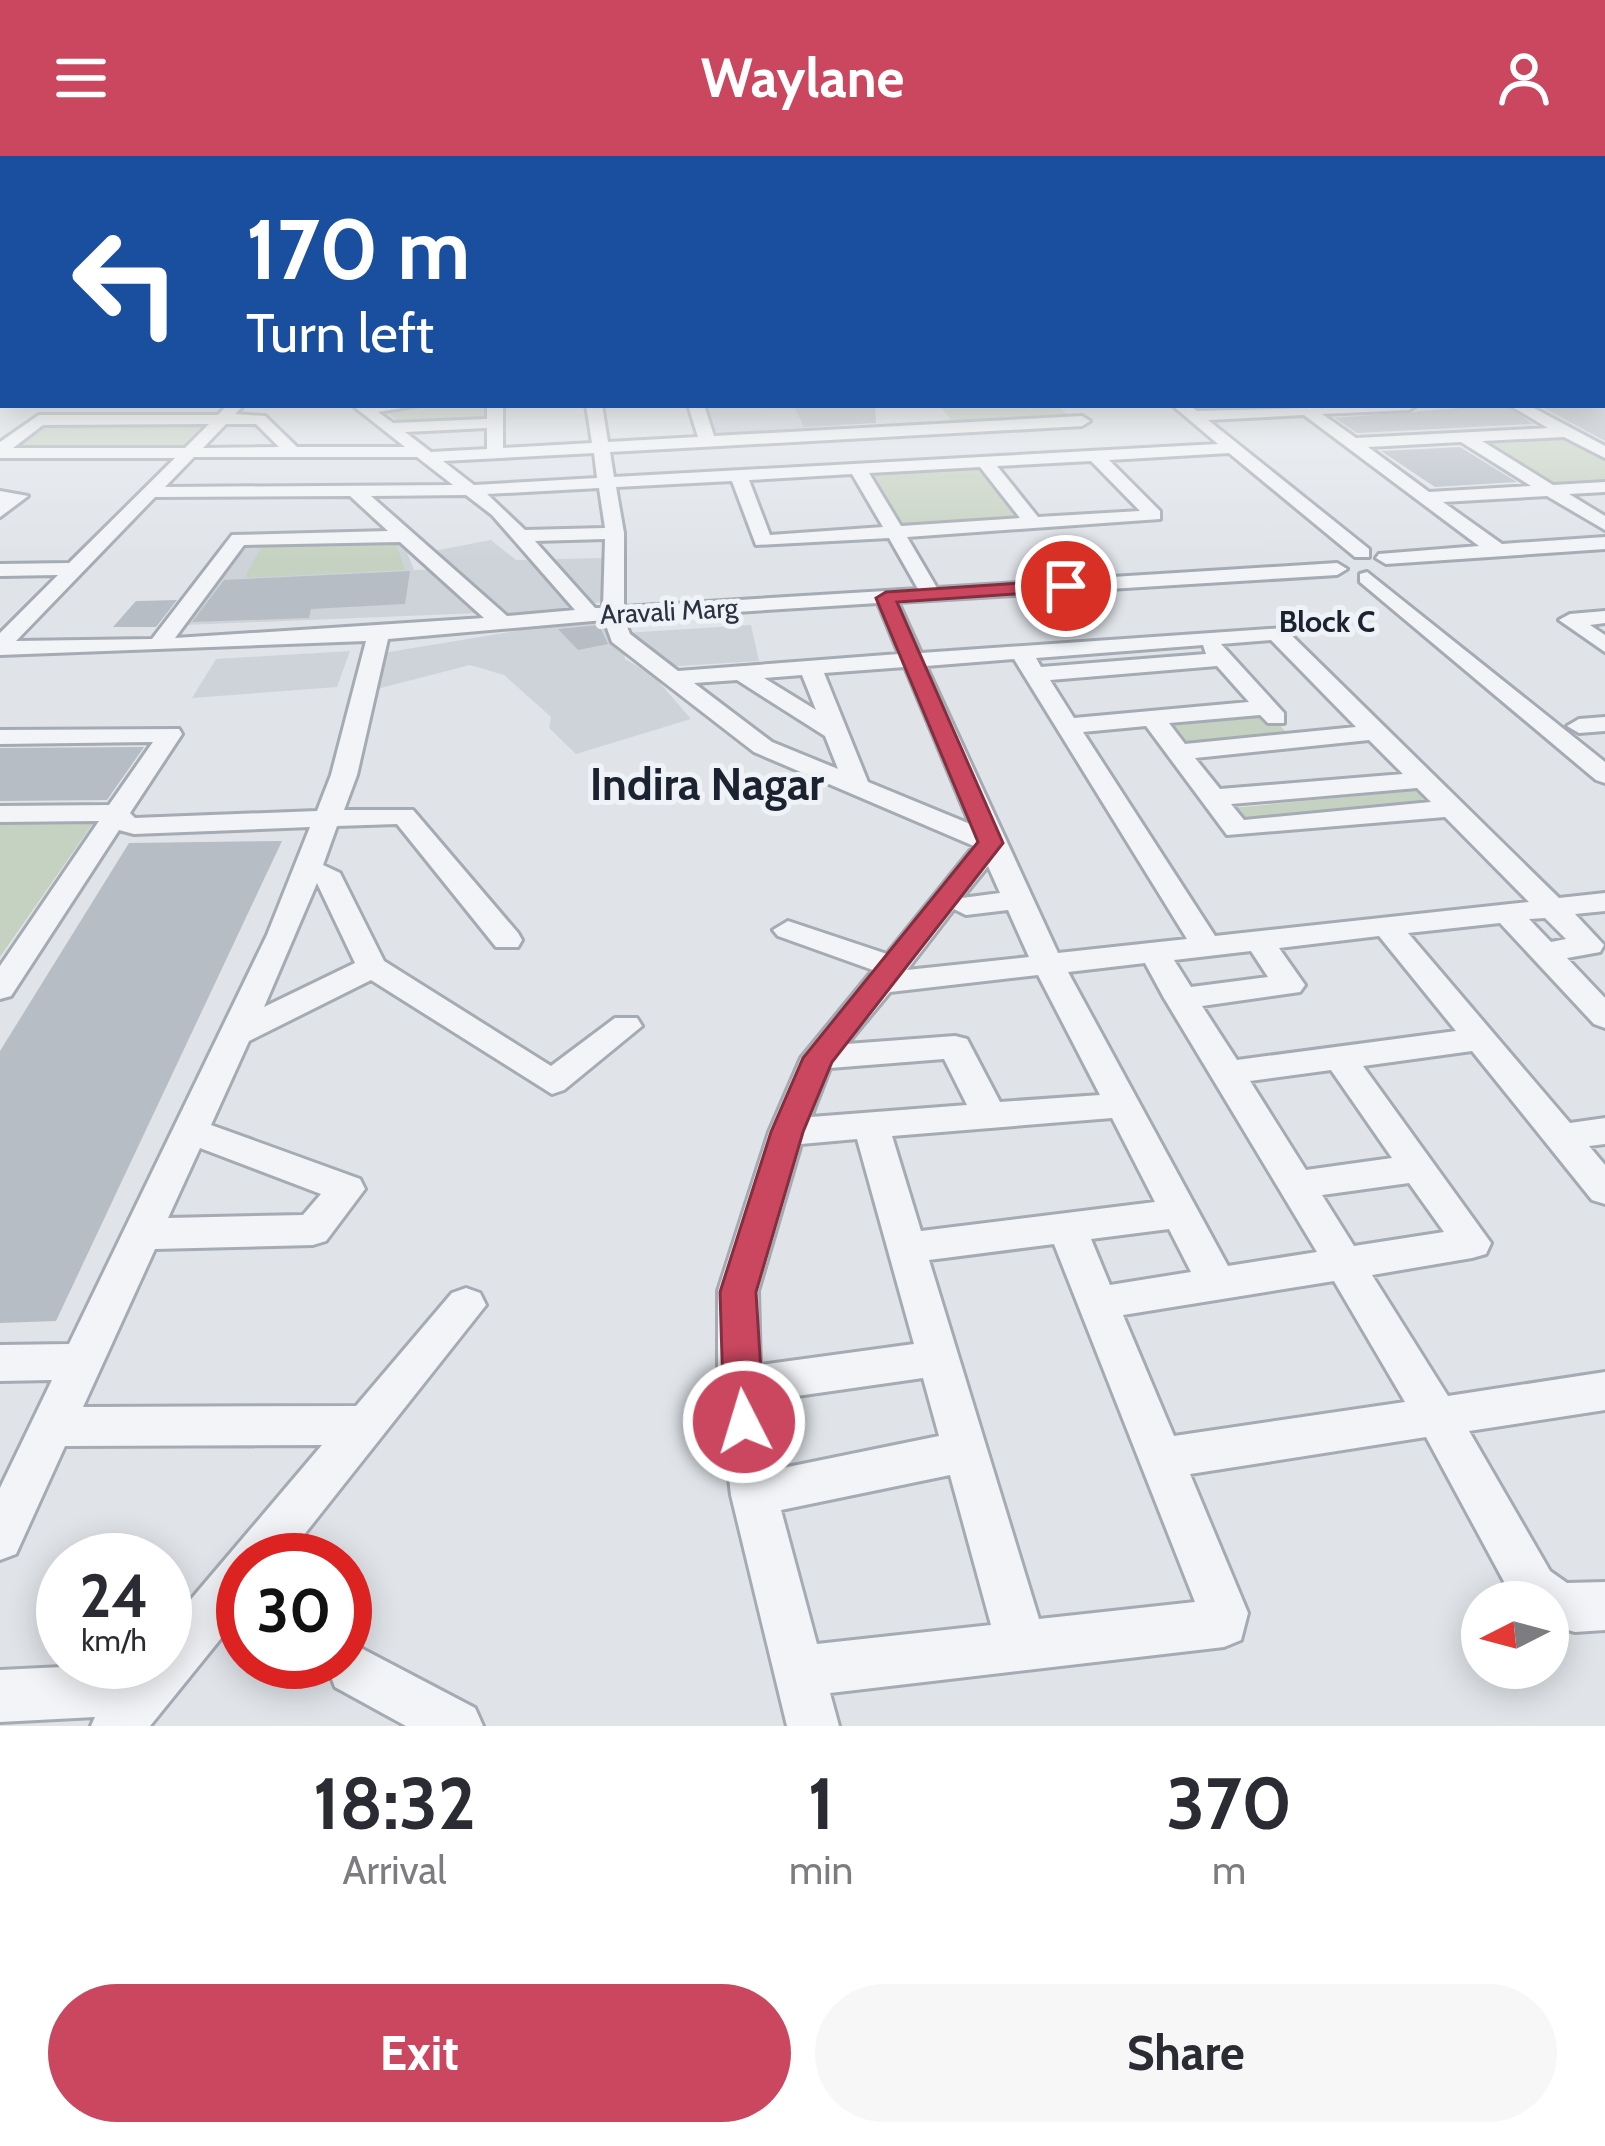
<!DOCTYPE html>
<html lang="en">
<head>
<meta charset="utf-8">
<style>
  :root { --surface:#fff; --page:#f7f7f7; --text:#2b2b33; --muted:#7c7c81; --accent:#cb4760 }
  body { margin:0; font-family:Cabin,sans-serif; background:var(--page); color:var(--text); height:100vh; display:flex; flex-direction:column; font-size:45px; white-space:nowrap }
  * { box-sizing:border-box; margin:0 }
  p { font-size:39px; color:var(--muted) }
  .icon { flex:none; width:66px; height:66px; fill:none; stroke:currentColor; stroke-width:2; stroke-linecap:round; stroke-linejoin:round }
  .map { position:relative; height:1570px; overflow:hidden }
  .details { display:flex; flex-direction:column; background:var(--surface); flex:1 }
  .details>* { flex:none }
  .banner { position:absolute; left:0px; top:0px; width:1605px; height:252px; box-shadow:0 6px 30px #0003; background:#1a4fa0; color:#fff; overflow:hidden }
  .needle { width:78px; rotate:264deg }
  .buttons { position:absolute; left:1461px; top:1425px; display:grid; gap:24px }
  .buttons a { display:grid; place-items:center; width:108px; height:108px; border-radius:50%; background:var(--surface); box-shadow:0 6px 30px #0003; font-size:60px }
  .speed { position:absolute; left:36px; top:1377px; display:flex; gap:24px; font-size:60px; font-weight:700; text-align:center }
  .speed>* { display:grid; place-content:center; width:156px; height:156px; border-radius:50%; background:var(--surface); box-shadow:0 6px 30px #0003; line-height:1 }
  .speed small { font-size:30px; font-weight:400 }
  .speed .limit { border:18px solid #d22; background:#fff; color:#111 }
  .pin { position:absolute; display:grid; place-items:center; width:102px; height:102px; color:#fff; margin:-51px; border:6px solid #fff; border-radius:50%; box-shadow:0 3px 12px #0007 }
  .me { position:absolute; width:132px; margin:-66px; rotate:355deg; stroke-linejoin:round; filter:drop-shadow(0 0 9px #0008) }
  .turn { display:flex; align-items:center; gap:42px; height:252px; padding:0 48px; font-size:54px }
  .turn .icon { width:156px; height:156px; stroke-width:2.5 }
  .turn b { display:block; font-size:84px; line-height:102px }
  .eta { display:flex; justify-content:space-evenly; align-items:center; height:204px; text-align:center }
  .eta b { font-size:72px; font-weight:700; line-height:84px }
  .action { display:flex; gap:24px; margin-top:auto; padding:24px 48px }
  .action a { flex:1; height:138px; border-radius:72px; background:var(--accent); color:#fff; font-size:48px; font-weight:700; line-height:138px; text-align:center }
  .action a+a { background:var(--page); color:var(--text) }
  header { display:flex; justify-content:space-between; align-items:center; height:156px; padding:0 48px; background:var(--accent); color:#fff; font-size:54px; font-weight:700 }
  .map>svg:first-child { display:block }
  .built { fill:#ced3da }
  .green { fill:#c6d2c1 }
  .building { fill:#b7bdc5 }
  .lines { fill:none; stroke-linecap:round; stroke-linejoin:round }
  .minor-casing { stroke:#a5abb3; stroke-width:6 }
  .highway-casing { stroke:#87929f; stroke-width:6 }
  .minor { fill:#f2f4f7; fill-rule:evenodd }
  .highway { fill:#fff; fill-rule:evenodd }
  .route { fill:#cb4760; stroke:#842e3e; stroke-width:3 }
  .labels { text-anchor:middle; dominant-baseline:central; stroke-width:10; stroke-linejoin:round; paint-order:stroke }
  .far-street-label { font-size:27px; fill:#293240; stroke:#eff2f6 }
  .far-neighbourhood-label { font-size:30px; font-weight:bold; fill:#1b2330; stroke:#eff2f6 }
  .district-label { font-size:45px; font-weight:bold; fill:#1b2330; stroke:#eff2f6 }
</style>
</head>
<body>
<header><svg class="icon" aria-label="menu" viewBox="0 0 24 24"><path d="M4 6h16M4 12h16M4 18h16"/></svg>Waylane<svg class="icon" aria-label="person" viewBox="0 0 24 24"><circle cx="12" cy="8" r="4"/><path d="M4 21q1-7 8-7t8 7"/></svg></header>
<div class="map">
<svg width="1605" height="1570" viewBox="0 0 1605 1570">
  <rect width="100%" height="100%" fill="#e0e4e9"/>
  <g class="built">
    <polygon points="705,249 829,249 845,276 718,283"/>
    <polygon points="402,384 414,414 453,413 433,395 491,384 516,404 602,402 612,444 530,459 479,457 185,469 245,387"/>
    <polygon points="600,461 622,485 625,503 653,519 691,563 576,598 549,572 551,561 504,519 470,509 373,534 383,497"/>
    <polygon points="751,469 759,505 663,511 624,477"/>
    <polygon points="350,495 337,531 192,542 216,503"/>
  </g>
  <g class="green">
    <polygon points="487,249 486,264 402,268 381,251"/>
    <polygon points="939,249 1057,249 1072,263 956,270"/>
    <polygon points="43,265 213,265 185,294 7,295"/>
    <polygon points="1563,280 1605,303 1605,327 1554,330 1479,284"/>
    <polygon points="980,310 1022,364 904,372 870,316"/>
    <polygon points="396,386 405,414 244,422 263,388"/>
    <polygon points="1267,555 1294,585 1188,595 1164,564"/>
    <polygon points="1430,633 1455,659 1253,679 1232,652"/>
    <polygon points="94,666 0,801 0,667"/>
  </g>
  <g class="building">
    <polygon points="793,249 875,249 876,267 804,271"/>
    <polygon points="1497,249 1505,249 1533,268 1357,277 1335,262"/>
    <polygon points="1538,249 1605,249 1605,285"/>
    <polygon points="1460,291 1517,326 1435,331 1381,295"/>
    <polygon points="410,415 405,448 311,453 309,462 192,466 224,424"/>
    <polygon points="177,444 156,471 113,471 136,445"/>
    <polygon points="599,469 608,488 578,494 558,473"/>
    <polygon points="144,591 107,644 0,645 0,592"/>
    <polygon points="282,685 56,1165 0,1167 0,895 129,687"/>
  </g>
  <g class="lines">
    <g class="minor-casing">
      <g id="minor">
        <polygon points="1602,182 1605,182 1605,188 1602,187"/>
        <polygon points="3,205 3,214 0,215 0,206"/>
        <rect x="1602" y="230" width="3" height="10"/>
        <path d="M227,249H244L235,258L265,260L297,291H405L352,249H420L378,256L393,267L487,263V249H503V292L592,287L586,249H602L608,286L698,281L688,249H704L714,280L1082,260L1090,265L1082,270L610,296L614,321L1218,288L1172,249H1189L1197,255L1417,249L1409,254L1322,258L1356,282L1548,272L1509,249H1528L1605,290V302L1564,281L1482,285L1553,329L1605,326V336L1569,338L1605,360V374L1547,340L1443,346L1502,388L1605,381V393L1386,408L1376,402L1379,398L1479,390L1304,259L1208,264L1369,393V401H1355L1229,297L1109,304L1160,355V363L907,381L937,432L1337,407L1347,413L1337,419L898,446L921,497L1284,472L1559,742L1605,737V755L1575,758L1604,789L1600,796L1567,802L1605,842V872L1594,868L1500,767L1408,777L1570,967L1605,962V988L1589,990L1605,1009V1048L1592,1044L1472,895L1363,910L1491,1087L1486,1098L1472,1102L1372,1119L1448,1240L1605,1216V1254L1469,1275L1550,1415L1567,1427L1605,1426V1474L1575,1476L1548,1468V1446H1515L1426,1281L1190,1318L1248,1457L1241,1484L1224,1491L830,1537L839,1570H787L731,1339L718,1230V1135L769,976L801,902L873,814L778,780L773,774L788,765L887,798L974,690L754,596L612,486L604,464L388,483L357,619L344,654H413L518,777L522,784L518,791H496L397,668L337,670L323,709L340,717L384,805L551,910L615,862H637L642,870L564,934L552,938L371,824L249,885L211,969L360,1023L365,1033L326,1085L313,1089L155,1093L83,1251L356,1250L452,1137L466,1132L480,1137L486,1149L284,1404H243V1455L150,1570H91L95,1561L0,1566V1514L165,1506V1474L322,1289L65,1290L16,1398L0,1404V1332L52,1224L0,1225V1189L69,1188L267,779L310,671L134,678L119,674L11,840L0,843V810L99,665L0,666V650L109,649L153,586L0,588V574L179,573L182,578L130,657L135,662L317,655L331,619L366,485L0,499V477L58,419L0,420V408L69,407L175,302H0V286L39,259H218ZM209,268L185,292H13L43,269ZM226,268H256L279,291L203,292ZM487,272V293L431,296L405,276ZM1461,286L1531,330L1429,336L1368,291ZM594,297L597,322L474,329L443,305ZM194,301H417L453,329L165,331ZM1091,305L1140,355L1038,361L997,310ZM980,311L1020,362L901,370L869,317ZM852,318L883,371L770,379L749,324ZM732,325L756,389L889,382L918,433L624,451V377L616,331ZM599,332L605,372L525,374L487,338ZM466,339L492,359L575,454L507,460L371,340ZM350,340L388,375L232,379L152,483L16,485L155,341ZM605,383L603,452H595L535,385ZM400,386L484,462L175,482L244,389ZM878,447L899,498L678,515L630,478L624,463ZM1271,484L1356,571L1185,588L1169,567L1260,559L1268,567H1284V557L1221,488ZM1203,489L1206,498L1041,511L1036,502ZM1014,503L1187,783L1058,797L926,510ZM1217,510L1249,546L1074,562L1050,524ZM905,511L970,668L868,626L824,517ZM802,519L816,554L764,522ZM737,524L825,580L838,613L772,586L694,527ZM1146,570L1227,679L1445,661L1529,746L1215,780L1083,576ZM1369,584L1403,618L1220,633L1195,602ZM1417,632L1431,646L1244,664L1231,648ZM988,710L1000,737L962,742ZM317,727L355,807L264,851ZM954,753L966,759L1008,754L1029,801L907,814ZM1545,762L1566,783L1551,786L1529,763ZM1379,780L1456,875L1237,904L1202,850L1300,836L1305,829L1279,792ZM1251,795L1268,821L1191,831L1174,804ZM1145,807L1164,842L1317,1096L1228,1110L1068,816ZM1038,819L1100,939L1000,946L967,883L955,880L847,888L890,836ZM944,903L967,949L811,961L830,912ZM1331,914L1392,1002L1306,1014L1250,925ZM1112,962L1155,1046L921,1075L892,980ZM857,983L914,1188L760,1209L758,1135L801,988ZM200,992L321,1038L303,1059L168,1062ZM1409,1027L1444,1076L1354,1090L1322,1039ZM1169,1073L1191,1116L1110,1129L1091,1083ZM1054,1088L1195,1446L1039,1463L929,1104ZM1334,1125L1405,1246L1174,1280L1123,1159ZM923,1222L939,1280L773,1314L762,1245ZM950,1319L991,1469L817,1488L781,1354Z"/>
        <polygon points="0,335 28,340 0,361"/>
        <polygon points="1367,416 1605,606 1605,627 1596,624 1360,426 1360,418"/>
        <polygon points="1605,455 1605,467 1590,469 1605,479 1605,496 1559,464 1570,458"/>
        <polygon points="1605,561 1605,575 1579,577 1567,570 1579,563"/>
        <polygon points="353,1488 475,1552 483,1570 406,1570 335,1531 328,1513 331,1506 345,1506 345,1491"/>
      </g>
    </g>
    <g class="highway-casing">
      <polygon id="highway" points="3,182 3,195 0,196 0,183"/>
    </g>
    <use href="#minor" class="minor"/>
    <use href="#highway" class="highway"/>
  </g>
  <linearGradient id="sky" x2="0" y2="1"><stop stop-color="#89b4db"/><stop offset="0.45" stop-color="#f1f3f5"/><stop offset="1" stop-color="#f1f3f5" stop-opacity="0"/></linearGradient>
  <rect width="1605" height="402" fill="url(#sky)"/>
  <polygon class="route" points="1066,424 1076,430 1073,434 897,446 1003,687 832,906 803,976 756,1136 764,1266 758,1279 744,1284 730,1279 724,1266 720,1136 771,976 803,902 978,686 876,442 886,436"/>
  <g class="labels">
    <g class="far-street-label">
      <text transform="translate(669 455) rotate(-3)">Aravali Marg</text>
    </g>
    <g class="far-neighbourhood-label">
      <text x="1327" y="465">Block C</text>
    </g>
    <g class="district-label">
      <text x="707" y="628">Indira Nagar</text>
    </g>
  </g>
</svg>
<div class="buttons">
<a><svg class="needle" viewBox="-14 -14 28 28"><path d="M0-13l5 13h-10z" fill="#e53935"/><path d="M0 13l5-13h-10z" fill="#7c7c81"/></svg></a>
</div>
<div class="speed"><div>24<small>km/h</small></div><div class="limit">30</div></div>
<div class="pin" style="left:1066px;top:430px;background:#d93025"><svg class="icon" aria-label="arrive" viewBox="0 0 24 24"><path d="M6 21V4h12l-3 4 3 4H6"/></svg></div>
<svg class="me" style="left:744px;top:1266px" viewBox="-20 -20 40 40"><circle r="17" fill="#cb4760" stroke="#fff" stroke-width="3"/><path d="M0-11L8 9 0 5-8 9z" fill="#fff"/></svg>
<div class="banner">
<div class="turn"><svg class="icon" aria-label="left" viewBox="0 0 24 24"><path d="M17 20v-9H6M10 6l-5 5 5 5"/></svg><div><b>170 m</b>Turn left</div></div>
</div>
</div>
<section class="details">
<div class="eta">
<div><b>18:32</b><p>Arrival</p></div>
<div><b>1</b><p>min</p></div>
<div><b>370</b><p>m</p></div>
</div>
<div class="action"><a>Exit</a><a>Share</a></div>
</section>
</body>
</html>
